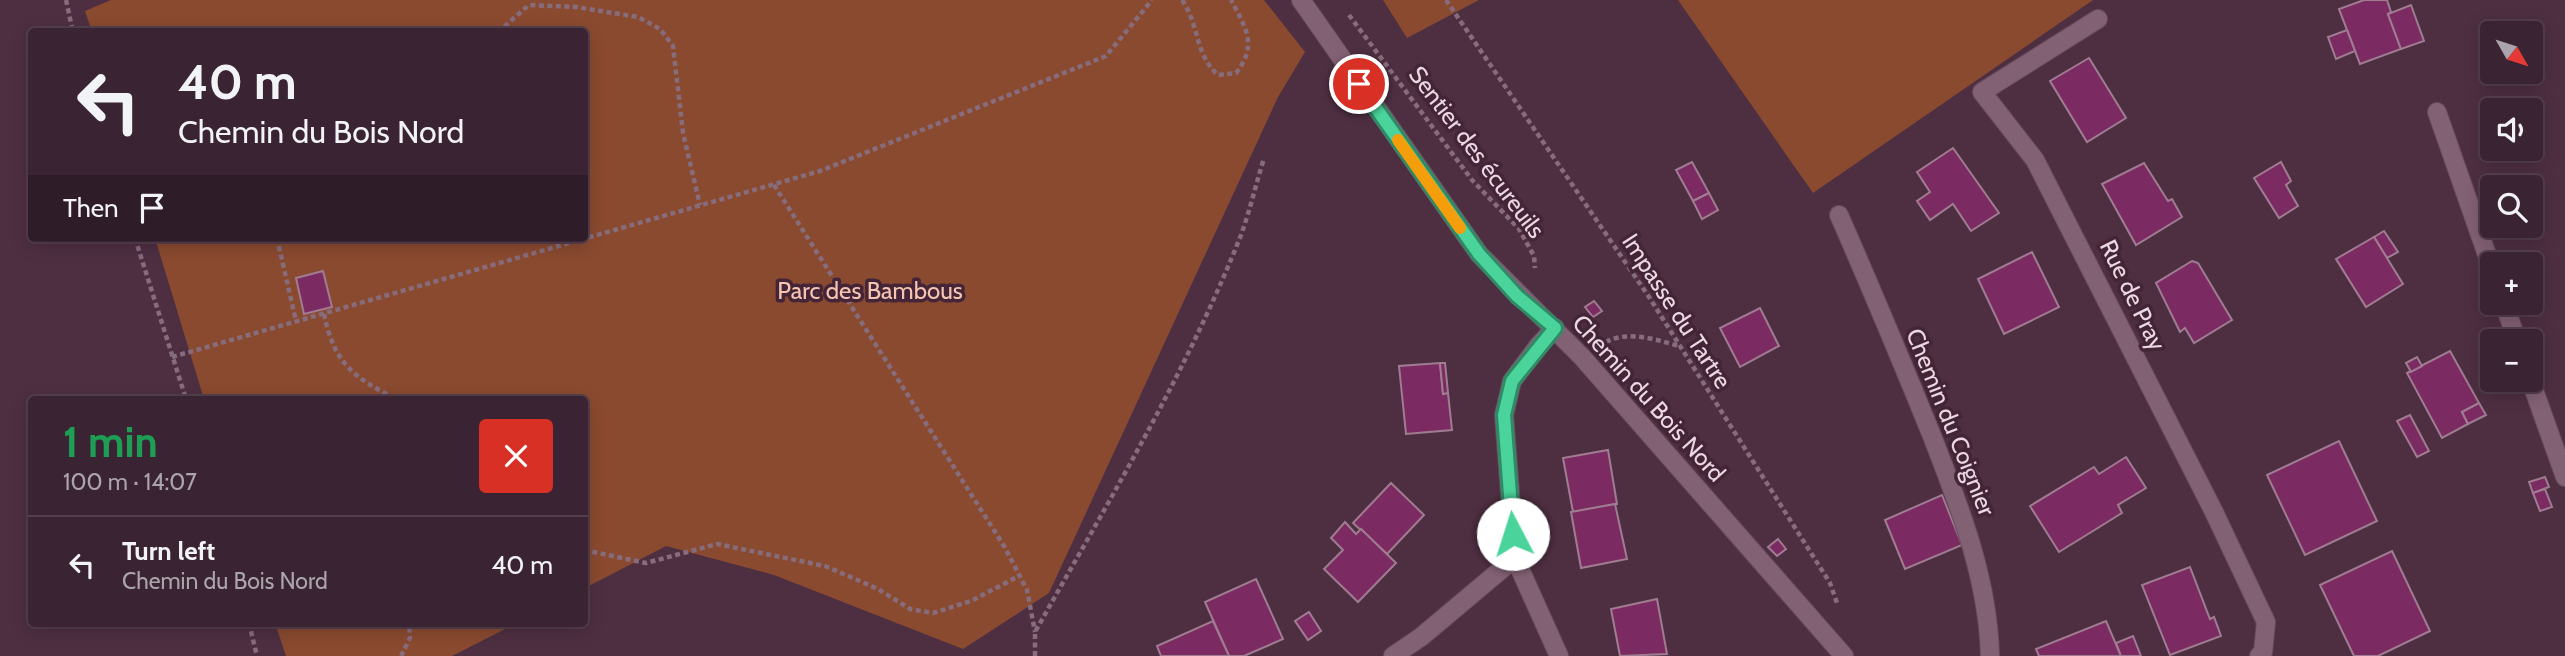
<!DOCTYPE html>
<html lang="en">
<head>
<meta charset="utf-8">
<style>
  :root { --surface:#3a2332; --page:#412b3a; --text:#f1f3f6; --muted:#aba4ac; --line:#54404d }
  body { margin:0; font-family:Cabin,sans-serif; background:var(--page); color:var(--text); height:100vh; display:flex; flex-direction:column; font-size:26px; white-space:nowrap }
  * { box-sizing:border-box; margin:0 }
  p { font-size:23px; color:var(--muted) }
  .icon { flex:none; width:38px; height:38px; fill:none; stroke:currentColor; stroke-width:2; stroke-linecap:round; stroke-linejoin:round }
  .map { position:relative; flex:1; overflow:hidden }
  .sheet { position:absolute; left:28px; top:396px; width:560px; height:231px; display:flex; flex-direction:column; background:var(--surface); border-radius:7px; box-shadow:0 4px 18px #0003,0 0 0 2px var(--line) }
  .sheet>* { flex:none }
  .guide { position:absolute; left:28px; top:28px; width:560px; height:214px; border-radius:7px; box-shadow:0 4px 18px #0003,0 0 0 2px var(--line); background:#3a2332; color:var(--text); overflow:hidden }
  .needle { width:46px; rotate:129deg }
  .fabs { position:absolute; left:2480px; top:21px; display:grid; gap:14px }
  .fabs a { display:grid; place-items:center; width:63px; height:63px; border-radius:7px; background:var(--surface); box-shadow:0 4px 18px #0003,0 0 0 2px var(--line); font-size:35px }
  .pin { position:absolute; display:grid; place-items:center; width:60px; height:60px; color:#fff; margin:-30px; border:4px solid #fff; border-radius:50%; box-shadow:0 2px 7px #0007 }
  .me { position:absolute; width:77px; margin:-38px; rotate:355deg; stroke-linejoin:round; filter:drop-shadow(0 0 5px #0008) }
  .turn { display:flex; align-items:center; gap:24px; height:147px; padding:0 35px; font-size:32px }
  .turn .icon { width:91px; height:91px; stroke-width:2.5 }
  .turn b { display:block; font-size:49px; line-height:60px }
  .then { display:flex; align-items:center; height:66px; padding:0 35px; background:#0003; gap:14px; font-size:26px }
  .round { display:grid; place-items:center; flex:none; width:74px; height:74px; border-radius:7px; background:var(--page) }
  .summary { display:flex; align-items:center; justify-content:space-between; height:119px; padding:0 35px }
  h1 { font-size:42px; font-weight:700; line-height:52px; color:#1e9e55 }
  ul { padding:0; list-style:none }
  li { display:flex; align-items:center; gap:21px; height:98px; padding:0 35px; border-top:2px solid var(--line) }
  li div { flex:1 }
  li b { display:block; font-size:26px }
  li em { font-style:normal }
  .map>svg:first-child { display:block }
  .green { fill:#8a4a30 }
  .building { fill:#7c2b62; stroke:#a07c91; stroke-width:2 }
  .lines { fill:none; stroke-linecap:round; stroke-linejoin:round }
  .minor-casing { stroke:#674c5c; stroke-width:20 }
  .tertiary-casing { stroke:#674c5c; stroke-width:20 }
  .path { stroke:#876c7c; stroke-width:4.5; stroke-dasharray:5 3.5; stroke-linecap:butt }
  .minor { stroke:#836175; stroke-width:18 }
  .tertiary { stroke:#836175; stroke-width:18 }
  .route-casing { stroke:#308a65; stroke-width:18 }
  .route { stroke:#4ad49c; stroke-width:12 }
  .slow { stroke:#f59e0b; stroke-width:12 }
  .labels { text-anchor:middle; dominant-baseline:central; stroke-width:7; stroke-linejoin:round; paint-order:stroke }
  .street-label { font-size:24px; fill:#ecd8e3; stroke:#432537 }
  .park-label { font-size:24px; fill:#f6c4b0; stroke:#432537 }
</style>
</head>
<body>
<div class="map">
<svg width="2565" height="656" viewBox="0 0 2565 656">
  <rect width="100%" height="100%" fill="#4e2f42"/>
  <g class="green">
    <polygon points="111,0 1264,0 1305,52 1278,97 1049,593 963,649 774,575 666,546 585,588 584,399 204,399 155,238 584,238 584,32 92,32 85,11"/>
    <polygon points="1383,0 1479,0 1407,38"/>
    <polygon points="1678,0 2093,0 1813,193"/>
    <polygon points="275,623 517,623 452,656 286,656"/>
  </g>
  <g class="building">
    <polygon points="2364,0 2387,0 2391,12 2388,14 2401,49 2360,64 2339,9"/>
    <polygon points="2411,5 2424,41 2401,49 2388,14"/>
    <polygon points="2347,30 2355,51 2336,59 2328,37"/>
    <polygon points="2089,58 2126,118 2087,142 2050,81"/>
    <polygon points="1953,148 1999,213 1971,231 1953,204 1930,220 1917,201 1930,192 1917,172"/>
    <polygon points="1692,162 1709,193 1693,201 1676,170"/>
    <polygon points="2281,162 2291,181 2286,185 2298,206 2279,218 2254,178"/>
    <polygon points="2144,163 2168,201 2172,199 2182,217 2136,245 2102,184"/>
    <polygon points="1709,193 1718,210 1702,219 1693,201"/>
    <polygon points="2384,231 2398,252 2387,258 2374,237"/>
    <polygon points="2374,237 2403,284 2366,307 2336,259"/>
    <polygon points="2032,252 2059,307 2004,334 1978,279"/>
    <polygon points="2192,261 2198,263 2232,320 2194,343 2185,328 2180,332 2156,283"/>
    <polygon points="323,271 332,307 304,314 296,278"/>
    <polygon points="1594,301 1602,311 1593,317 1585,307"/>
    <polygon points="1760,308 1779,346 1740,367 1720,328"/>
    <polygon points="2450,351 2479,403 2462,412 2468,424 2442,438 2407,373"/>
    <polygon points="2417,357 2422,366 2411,372 2406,363"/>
    <polygon points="1440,363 1443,394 1448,393 1452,430 1406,434 1399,366"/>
    <polygon points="1440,363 1445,363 1448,393 1443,394"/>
    <polygon points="2479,403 2486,415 2468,424 2462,412"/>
    <polygon points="2410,415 2429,451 2417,457 2397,421"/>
    <polygon points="2339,441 2377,521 2305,555 2267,475"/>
    <polygon points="1608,450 1617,504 1573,512 1563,458"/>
    <polygon points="2126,457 2146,488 2118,505 2122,513 2059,552 2030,506 2094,467 2099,474"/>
    <polygon points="2545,477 2549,487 2533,493 2529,482"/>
    <polygon points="1391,483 1424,515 1387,554 1353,523"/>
    <polygon points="2545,489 2552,507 2540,511 2533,493"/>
    <polygon points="1942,495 1962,545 1905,569 1885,520"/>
    <polygon points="1615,504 1627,559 1581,568 1571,512"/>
    <polygon points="1345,522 1356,534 1361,529 1396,563 1358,602 1324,569 1343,550 1331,538"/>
    <polygon points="1778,539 1786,549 1777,556 1768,547"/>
    <polygon points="2392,551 2430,631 2378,656 2354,656 2320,585"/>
    <polygon points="2190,567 2210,619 2214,617 2221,636 2170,655 2142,585"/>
    <polygon points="1256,579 1283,639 1244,656 1229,656 1205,602"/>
    <polygon points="1657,599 1667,654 1620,656 1611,609"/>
    <polygon points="1309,612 1321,631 1308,640 1295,621"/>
    <polygon points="1213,621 1229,656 1161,656 1157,646"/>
    <polygon points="2106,621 2121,656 2039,656 2036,649"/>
    <polygon points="2133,636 2141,656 2121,656 2116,643"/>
  </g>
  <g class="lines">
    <g class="minor-casing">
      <g id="minor">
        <polyline points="2098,19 1982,92 2035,160 2213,510 2266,622 2263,652 2259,656"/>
        <polyline points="2437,112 2492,269"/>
        <path d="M1839,215C1871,288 1902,362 1932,436C1960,508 1988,578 1990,656"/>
        <polyline points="2504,303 2517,341"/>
        <polyline points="1555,328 1539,345 1512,381 1504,415 1515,558 1559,656"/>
        <polyline points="2530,379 2565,477"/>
        <polyline points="1393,656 1421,637 1515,558"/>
      </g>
    </g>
    <g class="tertiary-casing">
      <polyline id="tertiary" points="1301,0 1479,254 1582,357 1844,656"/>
    </g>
    <g class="path">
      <polyline points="66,0 73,32"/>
      <path d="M1182,0C1200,26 1194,53 1218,75L1236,73C1258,45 1246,28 1231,0"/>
      <polyline points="1446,0 1649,297 1830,583 1837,603"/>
      <polyline points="1349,15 1472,180 1519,229 1534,256 1535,268"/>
      <polyline points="498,32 529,5 576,7 638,17 660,29 673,46 683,133 700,205"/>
      <polyline points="774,185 1004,546 1027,590 1035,632"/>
      <polyline points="135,238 186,399"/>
      <polyline points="277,238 296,321"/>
      <path d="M324,314C334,363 353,377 396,399"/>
      <path d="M1606,342C1627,330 1658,340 1679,346"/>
      <polyline points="172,357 820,171 1106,56 1152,0"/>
      <polyline points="584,550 646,563 717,544 825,566 878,589 910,609 933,613 971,601 1019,576"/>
      <polyline points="249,623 257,656"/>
      <polyline points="401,656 410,638 409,623"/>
      <path d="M1035,656V632C1108,502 1186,374 1241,235C1250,210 1256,184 1264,158"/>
    </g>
    <use href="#minor" class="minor"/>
    <use href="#tertiary" class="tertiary"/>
  </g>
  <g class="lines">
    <g class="route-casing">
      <polyline id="route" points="1359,84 1479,254 1517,296 1555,328 1512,381 1504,415 1513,534"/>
    </g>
    <use href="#route" class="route"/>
    <polyline class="slow" points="1398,140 1460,228"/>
  </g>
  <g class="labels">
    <g class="street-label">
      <text transform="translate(1477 152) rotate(53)">Sentier des écureuils</text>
      <text transform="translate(2133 295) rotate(64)">Rue de Pray</text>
      <text transform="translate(1677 311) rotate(57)">Impasse du Tartre</text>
      <text transform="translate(1649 398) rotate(48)">Chemin du Bois Nord</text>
      <text transform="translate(1951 422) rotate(68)">Chemin du Coignier</text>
    </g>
    <g class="park-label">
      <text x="870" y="290">Parc des Bambous</text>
    </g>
  </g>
</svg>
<div class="fabs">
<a><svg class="needle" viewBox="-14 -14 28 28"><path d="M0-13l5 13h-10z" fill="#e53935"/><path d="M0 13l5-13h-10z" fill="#aba4ac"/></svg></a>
<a><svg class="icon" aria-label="sound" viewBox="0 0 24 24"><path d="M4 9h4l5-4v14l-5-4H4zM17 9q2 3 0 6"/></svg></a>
<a><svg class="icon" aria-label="search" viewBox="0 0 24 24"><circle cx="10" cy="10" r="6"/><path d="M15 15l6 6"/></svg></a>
<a>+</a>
<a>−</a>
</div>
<div class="pin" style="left:1359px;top:84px;background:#d93025"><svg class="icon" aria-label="arrive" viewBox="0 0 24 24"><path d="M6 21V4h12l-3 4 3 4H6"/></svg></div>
<svg class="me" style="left:1513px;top:534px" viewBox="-20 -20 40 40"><circle r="19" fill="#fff"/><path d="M0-13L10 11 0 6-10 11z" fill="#4ad49c"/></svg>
<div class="guide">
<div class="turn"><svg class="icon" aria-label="left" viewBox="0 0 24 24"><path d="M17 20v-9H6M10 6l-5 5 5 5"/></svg><div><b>40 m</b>Chemin du Bois Nord</div></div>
<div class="then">Then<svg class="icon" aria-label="arrive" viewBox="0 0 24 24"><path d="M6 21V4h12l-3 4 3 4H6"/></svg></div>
</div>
<section class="sheet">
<div class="summary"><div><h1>1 min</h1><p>100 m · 14:07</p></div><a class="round" style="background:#d93025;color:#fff"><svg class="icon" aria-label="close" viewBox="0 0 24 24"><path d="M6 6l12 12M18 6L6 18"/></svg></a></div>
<ul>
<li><svg class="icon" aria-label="left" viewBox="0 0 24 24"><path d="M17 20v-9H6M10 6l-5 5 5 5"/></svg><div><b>Turn left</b><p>Chemin du Bois Nord</p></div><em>40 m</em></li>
</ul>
</section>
</div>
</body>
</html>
